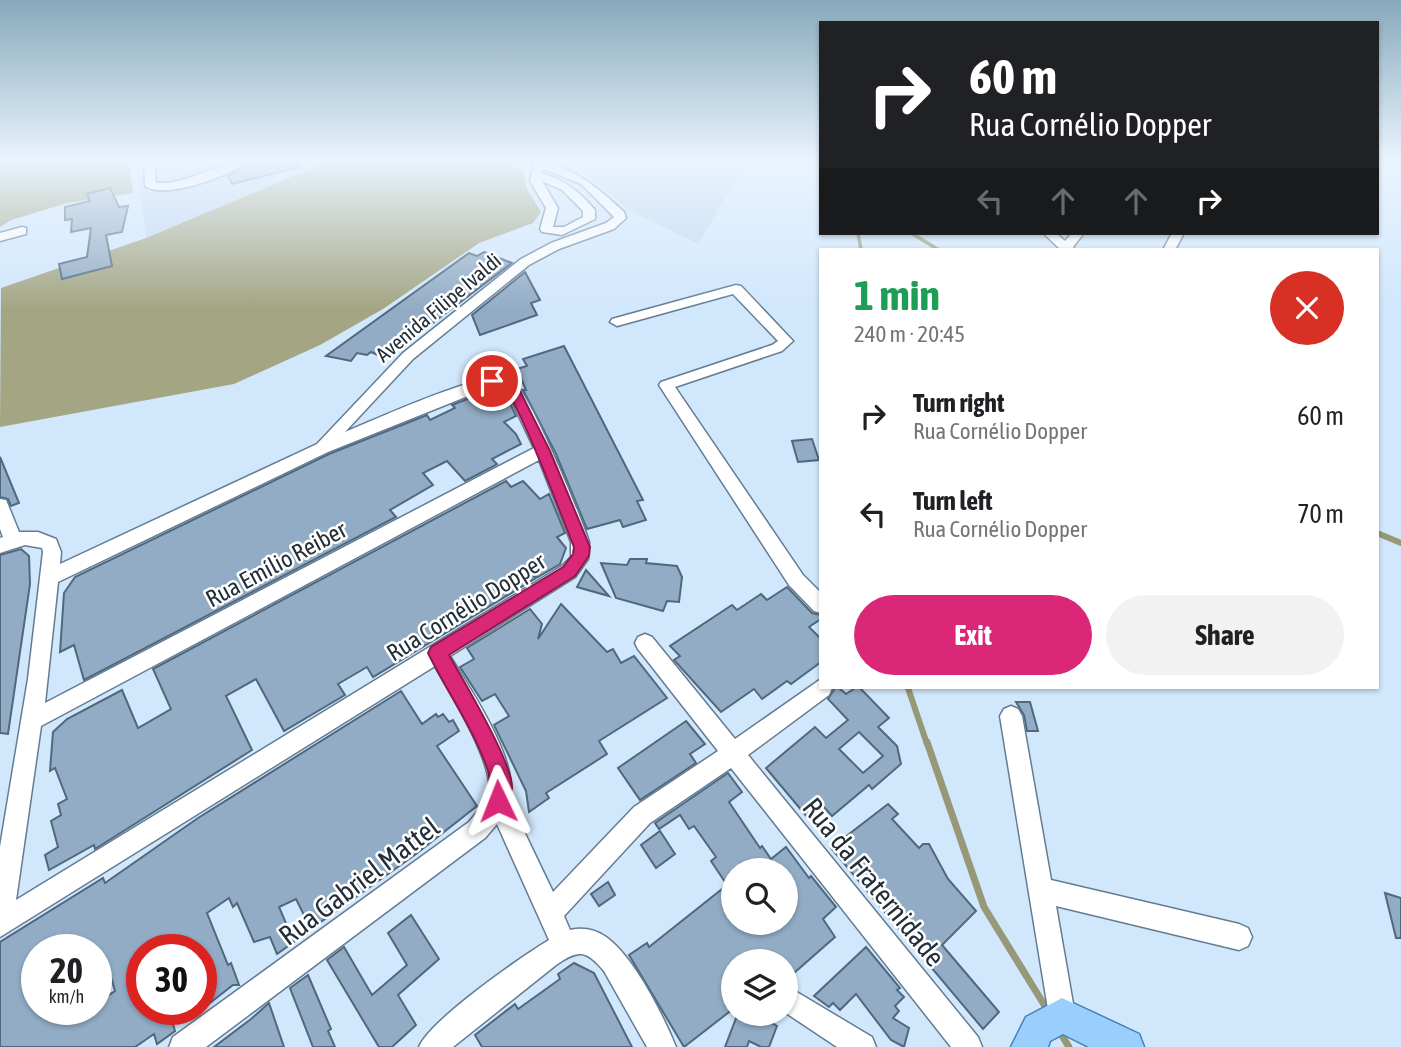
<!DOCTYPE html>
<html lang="en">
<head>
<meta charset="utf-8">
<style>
  :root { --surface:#fff; --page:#f2f2f2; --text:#202124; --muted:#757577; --accent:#db2777 }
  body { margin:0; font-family:"Asap Condensed",sans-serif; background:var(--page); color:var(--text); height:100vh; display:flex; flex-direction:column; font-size:26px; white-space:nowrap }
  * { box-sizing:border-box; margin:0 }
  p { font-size:23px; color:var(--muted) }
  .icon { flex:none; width:38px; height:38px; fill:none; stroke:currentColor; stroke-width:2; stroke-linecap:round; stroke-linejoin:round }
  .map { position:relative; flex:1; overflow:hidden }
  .panel { position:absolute; left:819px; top:248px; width:560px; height:441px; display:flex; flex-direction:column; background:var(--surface); border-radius:0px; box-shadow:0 2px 5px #0004 }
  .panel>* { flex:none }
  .guide { position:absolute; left:819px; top:21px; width:560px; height:214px; border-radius:0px; box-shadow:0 2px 5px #0004; background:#202124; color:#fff; overflow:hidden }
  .tools { position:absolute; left:721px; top:858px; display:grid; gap:14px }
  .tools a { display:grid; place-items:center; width:77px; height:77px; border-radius:50%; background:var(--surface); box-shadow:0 2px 5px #0004; font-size:35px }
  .speed { position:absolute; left:21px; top:934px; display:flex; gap:14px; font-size:35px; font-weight:700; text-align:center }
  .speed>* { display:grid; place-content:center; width:91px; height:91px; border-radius:50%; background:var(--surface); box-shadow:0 2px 5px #0004; line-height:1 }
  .speed small { font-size:18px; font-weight:400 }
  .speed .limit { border:10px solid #d22; background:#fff; color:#111 }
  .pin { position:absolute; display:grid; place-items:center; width:60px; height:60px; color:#fff; margin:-30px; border:4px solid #fff; border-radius:50%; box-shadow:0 2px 7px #0007 }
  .me { position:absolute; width:77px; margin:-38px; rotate:358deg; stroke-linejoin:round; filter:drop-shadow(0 0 5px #0008) }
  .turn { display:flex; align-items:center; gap:24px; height:147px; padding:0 35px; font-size:32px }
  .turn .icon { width:91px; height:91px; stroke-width:2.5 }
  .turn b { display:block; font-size:49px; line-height:60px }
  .lanes { display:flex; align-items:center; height:66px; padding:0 35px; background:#0003; justify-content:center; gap:35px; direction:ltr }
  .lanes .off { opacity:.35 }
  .round { display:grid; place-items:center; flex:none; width:74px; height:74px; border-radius:37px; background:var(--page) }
  .head { display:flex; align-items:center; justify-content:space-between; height:119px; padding:0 35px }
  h1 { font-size:42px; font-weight:700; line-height:52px; color:#1e9e55 }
  .button { display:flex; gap:14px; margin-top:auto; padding:14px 35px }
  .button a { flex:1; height:80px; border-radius:42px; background:var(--accent); color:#fff; font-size:28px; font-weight:700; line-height:80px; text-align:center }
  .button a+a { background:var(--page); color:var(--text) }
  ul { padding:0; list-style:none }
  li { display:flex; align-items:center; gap:21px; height:98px; padding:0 35px }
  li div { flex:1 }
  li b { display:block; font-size:26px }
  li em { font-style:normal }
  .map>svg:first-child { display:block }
  .built { fill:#bfd8f0 }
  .forest { fill:#a3a583 }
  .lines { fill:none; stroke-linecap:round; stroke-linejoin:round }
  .stream-far2 { stroke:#969877; stroke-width:3.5 }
  .stream-far1 { stroke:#969877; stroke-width:6 }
  .stream { stroke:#969877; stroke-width:7 }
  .building { fill:#92acc5; stroke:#50687e; stroke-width:2; fill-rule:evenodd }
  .minor-casing { stroke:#647c93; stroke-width:3 }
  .major-casing { stroke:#4582b7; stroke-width:3 }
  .minor { fill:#fff; fill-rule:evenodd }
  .major { fill:#9acffd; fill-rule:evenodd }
  .route { fill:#db2777; stroke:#8e194d; stroke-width:2 }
  .labels { text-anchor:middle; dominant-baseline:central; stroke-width:5; stroke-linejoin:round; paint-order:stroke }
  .far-street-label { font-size:21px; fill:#242e38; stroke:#fff }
  .street-label { font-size:24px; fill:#242e38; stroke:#fff }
  .near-street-label { font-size:28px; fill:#242e38; stroke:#fff }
</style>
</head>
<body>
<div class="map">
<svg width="1401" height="1047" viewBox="0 0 1401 1047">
  <rect width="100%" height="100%" fill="#d1e7fc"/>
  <g class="built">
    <polygon points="136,162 327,162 146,238"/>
    <polygon points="543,162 746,162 698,244 628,209 585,174"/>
  </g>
  <g class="forest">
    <polygon points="0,162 129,162 133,193 67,203 11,220 0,227"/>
    <polygon points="327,162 504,162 523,170 526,187 541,212 533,223 479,243 383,309 320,345 234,384 0,427 1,288 146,238"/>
  </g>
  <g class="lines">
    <g class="stream-far2">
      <polyline points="815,162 821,170"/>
      <polyline points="858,233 861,250"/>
      <polyline points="911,233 939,250"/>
    </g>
    <g class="stream-far1">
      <polyline points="1377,533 1401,543"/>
      <polyline points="908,688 927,744"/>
    </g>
    <g class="stream">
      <polyline points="927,742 984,907 1048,1011"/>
      <polyline points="1058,1029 1069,1047"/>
    </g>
  </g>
  <g class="building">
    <polygon points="261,162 298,162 299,167 232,184 228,176 246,166"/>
    <polygon points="110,188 119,207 128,206 122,232 106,235 112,266 62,279 59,264 87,257 91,228 71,232 72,219 65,220 65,207 90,201 87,194"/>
    <polygon points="484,252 512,263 393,353 384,358 371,352 367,355 357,353 351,361 326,356 469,253 477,256"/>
    <polygon points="525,272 540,300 531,303 537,315 480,335 472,315"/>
    <polygon points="564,346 643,500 637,501 646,520 623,527 620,520 587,529 556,454 523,390 526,390 517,369 527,366 523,359"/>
    <polygon points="493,389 500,389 507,397 516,416 504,422 516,434 521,444 492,459 497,464 492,467 465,481 447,461 423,473 433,485 390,510 396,517 84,680 74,645 60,652 64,593 75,577 329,454 427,415 430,420 455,408 452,405"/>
    <polygon points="812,439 819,460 798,462 792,441"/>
    <polygon points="0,457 19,503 11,506 8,499 0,497"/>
    <polygon points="506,481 511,487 523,481 540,499 549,494 565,533 557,537 566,548 560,564 538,577 532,575 536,578 373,677 367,667 338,684 345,695 284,731 256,679 226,696 252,750 95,849 94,845 49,870 45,855 58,847 51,821 61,815 58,804 67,799 55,768 50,771 53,732 67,719 122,690 138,728 171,709 153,669"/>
    <polygon points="21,549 29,556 30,584 8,734 0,733 0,555"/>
    <polygon points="630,559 647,559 646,563 677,566 682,577 679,602 667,601 663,611 616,598 601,563 627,565"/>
    <polygon points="586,570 609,596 577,587"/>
    <polygon points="787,587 812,613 821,615 821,619 809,627 821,639 821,662 791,684 787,681 762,699 754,689 721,712 674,660 680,656 670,646 732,605 737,610 761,594 767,600"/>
    <polygon points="561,604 607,652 613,649 621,663 634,656 667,698 599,741 607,754 546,793 549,798 529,812 526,791 494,725 509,716 495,694 482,701 460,667 474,659 467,648 530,609 542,624 538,639"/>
    <path d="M835,688H839L846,694L855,688H860L889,718L878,727L897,746L901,764L872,789L869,785L832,816L823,806L808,818L766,768L815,727L826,738L848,720L828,699ZM859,732L883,756L863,773L839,749Z"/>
    <path d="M401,691L422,724L436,714L438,717L443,714L449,722L453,720L459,731L437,746L477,806L416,854L311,929L296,899L279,907L294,942L277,954L270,937L254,942L237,903L233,907L229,898L207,913L228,965L231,963L239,985H233L201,1010V950H142V1010H169L175,1031L157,1044L154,1034L135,1047H0V942L103,878L105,883L198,818ZM37,950H96V963L105,957L115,991L96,1003V1010H37Z"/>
    <polygon points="1016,702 1030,702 1038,731 1027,731 1024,715"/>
    <polygon points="686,721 705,744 690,754 696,763 640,800 618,768"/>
    <path d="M728,773L742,792L729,802L760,848L762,846L771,859L786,847L809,878L811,876L836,907L823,919L835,937L786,980V961H733V1009L684,1047L629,955L647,943L649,947L727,885L711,861L716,857L694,826L689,829L680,815L659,829L655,823ZM733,870H786V922H733Z"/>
    <polygon points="888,804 898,814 892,819 919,848 923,844 929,844 948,879 976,911 942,945 999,1012 983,1029 831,848"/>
    <polygon points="660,831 675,854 656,868 641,845"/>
    <polygon points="608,882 615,895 599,906 591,894"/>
    <polygon points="1385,893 1401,898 1401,938 1396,938"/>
    <polygon points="411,915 439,959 398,995 416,1025 392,1047 379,1047 327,960 344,947 372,995 407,965 388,933"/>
    <polygon points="866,947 900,988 897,990 904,997 895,1006 899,1011 893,1018 909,1028 904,1047 891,1040 856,994 840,1010 833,1003 829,1007 814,996"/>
    <polygon points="574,963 594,973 632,1047 482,1047 475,1035 515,1004 518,1009 560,979 558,974"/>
    <polygon points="308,975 331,1029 328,1031 335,1047 313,1047 290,988"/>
    <polygon points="269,1003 284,1047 214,1047 251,1019"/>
    <polygon points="738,1013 754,1013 777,1026 769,1047 761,1047 749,1041 747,1047 725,1047"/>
  </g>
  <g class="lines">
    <g class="minor-casing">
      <g id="minor">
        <path d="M144,162H154L156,183C189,185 215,162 247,162C229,176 165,200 145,186Z"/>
        <path d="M531,162C569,162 597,187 624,212L626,218L614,229L559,249L529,265L413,359L345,432C373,421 488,367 511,379C529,390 581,517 589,542L588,559L575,577L450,656C470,689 521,763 509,800L553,892L634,807L718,751L638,649L635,643L638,637L645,634L652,637L735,739L821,679V688H832L829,695L748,755L978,1037L982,1047H951L731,768L650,823L564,916L570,930C583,927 595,929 606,937C634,957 663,1015 676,1047H647L604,971C586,950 579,949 556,965L453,1047H419C430,1020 521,957 549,940L497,824L485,838L206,1047H169L173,1037L469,822C475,814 485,805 488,796C498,769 449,691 435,666L0,937V847L28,679L43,552L42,548L25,545L0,553V538L3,537L0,529V499L6,500L19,532H38L56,539L61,552L60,564L317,444L403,353L521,259L551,243L606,223L614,217L581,184L543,169L542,174C564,179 580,192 595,210V219L562,235L542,232L540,229L546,208L530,181L534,165ZM542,181L562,190L583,211V217L564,227H553L558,208ZM493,386L501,387L509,395L534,448L45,703L58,582L328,452ZM539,460L571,542V557L562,566L16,900L41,726Z"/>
        <polygon points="22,227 26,228 26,234 0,241 0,233"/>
        <polygon points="1043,233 1056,233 1065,241 1072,233 1084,233 1073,247 1075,250 1061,250"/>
        <polygon points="1172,233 1184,233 1175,250 1163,250"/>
        <polygon points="736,285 741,286 793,341 782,351 675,387 803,575 821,593 821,613 814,611 789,585 659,385 661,382 772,345 778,341 733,294 617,326 610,322 612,319"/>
        <polygon points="1011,706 1018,709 1022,716 1051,880 1239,924 1248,928 1252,937 1248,946 1239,950 1056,906 1075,1015 1071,1024 1062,1028 1053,1024 1049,1015 1000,716 1004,709"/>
        <polygon points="795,991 872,1037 876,1047 837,1047 786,1013 786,995"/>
      </g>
    </g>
    <g class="major-casing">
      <polygon id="major" points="1062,998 1139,1034 1144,1047 1089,1047 1063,1034 1050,1041 1048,1047 1011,1047 1026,1017"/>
    </g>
    <use href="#minor" class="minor"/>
    <use href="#major" class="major"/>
  </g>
  <linearGradient id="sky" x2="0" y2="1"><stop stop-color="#87a9bb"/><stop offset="0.52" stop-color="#eaf4fe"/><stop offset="1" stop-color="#eaf4fe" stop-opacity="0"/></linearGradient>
  <rect width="1401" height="309" fill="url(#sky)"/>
  <path class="route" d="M492,376L511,380L521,393L550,451L590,547L589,556L575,576L449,655C463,680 513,763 512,788C511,794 508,802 505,808L498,811L491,808C486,797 492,785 488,771C474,729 447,692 428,653L431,647L563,567L573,554L574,547C563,521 519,400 503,388C499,386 492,385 487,384L485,381Z"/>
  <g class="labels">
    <g class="far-street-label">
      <text transform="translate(438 307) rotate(-40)">Avenida Filipe Ivaldi</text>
    </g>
    <g class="street-label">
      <text transform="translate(276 564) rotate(-28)">Rua Emílio Reiber</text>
      <text transform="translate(466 607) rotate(-32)">Rua Cornélio Dopper</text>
    </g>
    <g class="near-street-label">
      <text transform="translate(359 881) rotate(-37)">Rua Gabriel Mattel</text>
      <text transform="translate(874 882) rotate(51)">Rua da Fraternidade</text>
    </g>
  </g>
</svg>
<div class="tools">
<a><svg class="icon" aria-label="search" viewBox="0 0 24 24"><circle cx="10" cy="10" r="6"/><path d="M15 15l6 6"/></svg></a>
<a><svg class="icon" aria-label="layers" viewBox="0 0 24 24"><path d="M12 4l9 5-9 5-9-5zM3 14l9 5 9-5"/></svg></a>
</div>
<div class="speed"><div>20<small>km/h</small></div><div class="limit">30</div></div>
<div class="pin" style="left:492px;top:381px;background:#d93025"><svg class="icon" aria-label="arrive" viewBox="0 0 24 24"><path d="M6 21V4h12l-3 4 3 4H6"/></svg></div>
<svg class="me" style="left:498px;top:801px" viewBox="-20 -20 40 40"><path d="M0-17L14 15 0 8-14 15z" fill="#db2777" stroke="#fff" stroke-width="4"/></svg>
<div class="guide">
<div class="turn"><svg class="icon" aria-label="right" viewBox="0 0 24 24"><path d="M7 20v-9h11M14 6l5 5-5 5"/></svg><div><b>60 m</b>Rua Cornélio Dopper</div></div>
<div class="lanes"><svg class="icon off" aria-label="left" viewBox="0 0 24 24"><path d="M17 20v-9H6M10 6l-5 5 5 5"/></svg><svg class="icon off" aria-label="ahead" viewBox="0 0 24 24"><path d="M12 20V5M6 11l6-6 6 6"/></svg><svg class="icon off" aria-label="ahead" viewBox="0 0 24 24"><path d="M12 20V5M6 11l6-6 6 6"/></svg><svg class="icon" aria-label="right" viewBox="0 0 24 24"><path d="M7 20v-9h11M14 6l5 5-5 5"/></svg></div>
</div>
<section class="panel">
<div class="head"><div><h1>1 min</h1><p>240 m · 20:45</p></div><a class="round" style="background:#d93025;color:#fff"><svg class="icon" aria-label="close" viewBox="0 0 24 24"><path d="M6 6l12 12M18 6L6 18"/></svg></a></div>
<ul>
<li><svg class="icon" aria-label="right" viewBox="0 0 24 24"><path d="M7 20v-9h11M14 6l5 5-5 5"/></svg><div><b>Turn right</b><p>Rua Cornélio Dopper</p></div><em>60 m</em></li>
<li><svg class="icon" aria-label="left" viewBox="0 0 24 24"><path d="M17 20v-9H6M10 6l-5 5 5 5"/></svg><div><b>Turn left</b><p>Rua Cornélio Dopper</p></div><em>70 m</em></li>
</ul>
<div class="button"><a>Exit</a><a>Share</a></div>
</section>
</div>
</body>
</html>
